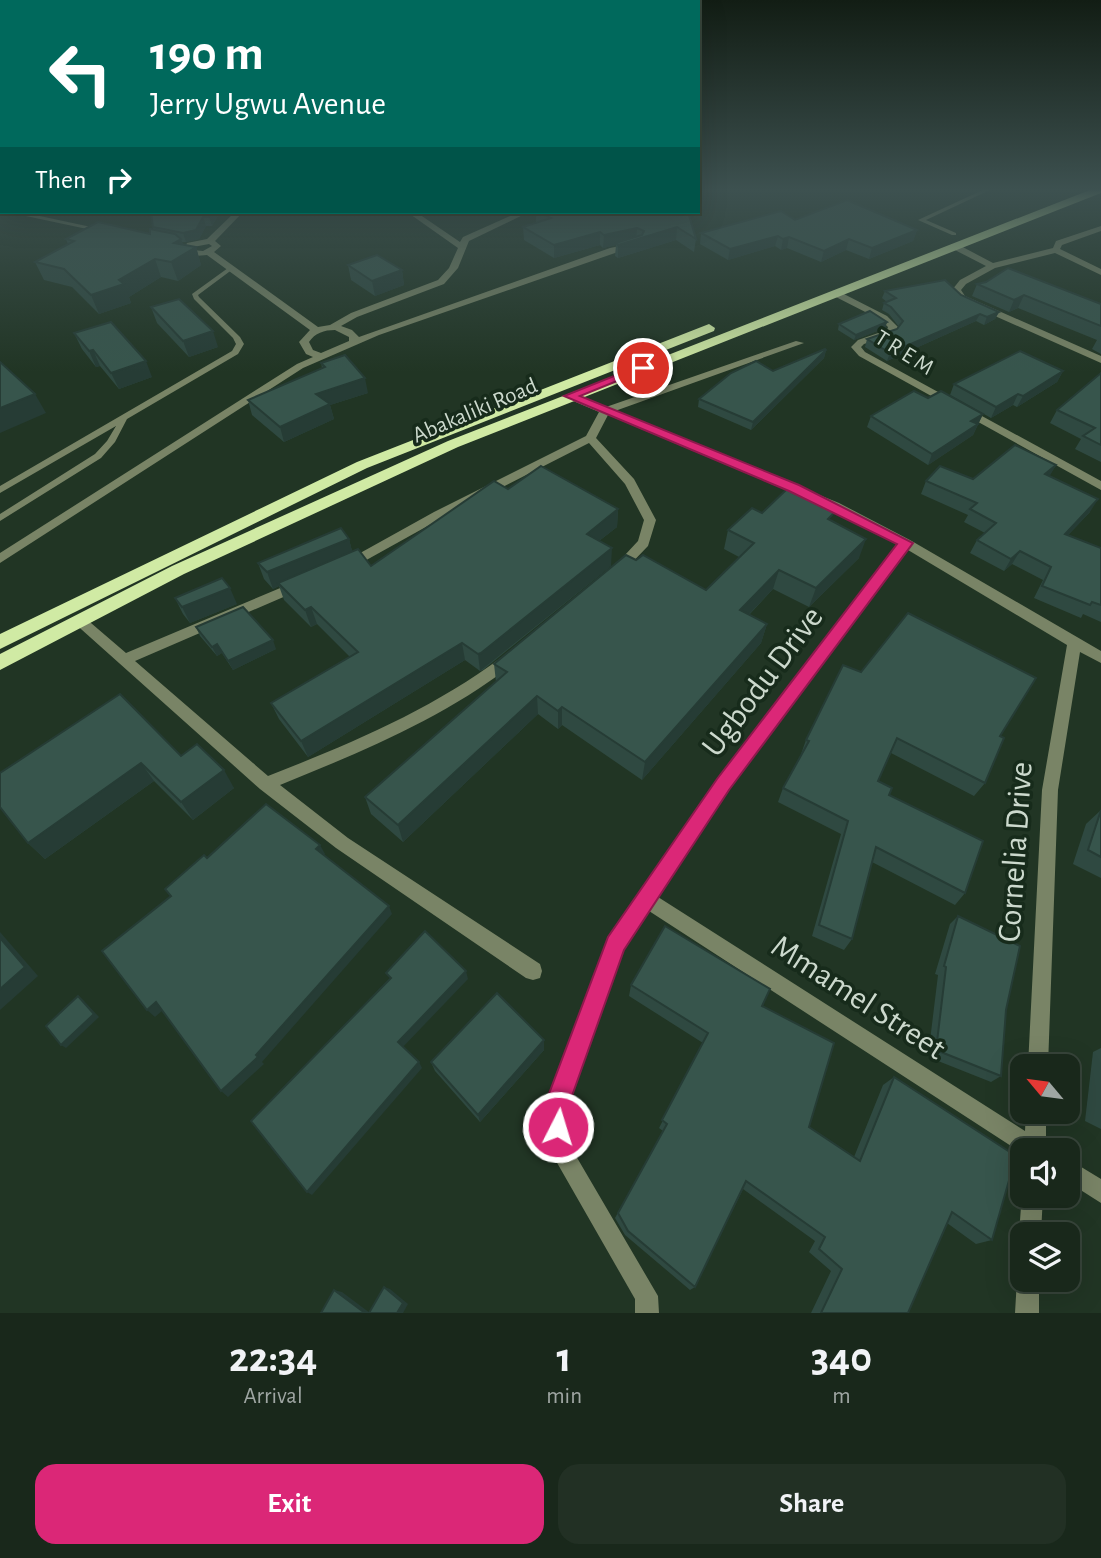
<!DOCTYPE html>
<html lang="en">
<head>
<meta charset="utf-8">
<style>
  :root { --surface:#19281b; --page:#223024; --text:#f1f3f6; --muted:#9fa6a3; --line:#37443a; --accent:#db2777 }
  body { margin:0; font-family:"Alegreya Sans",sans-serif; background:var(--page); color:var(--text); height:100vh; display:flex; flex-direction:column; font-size:26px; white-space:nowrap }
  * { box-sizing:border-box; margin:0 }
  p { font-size:23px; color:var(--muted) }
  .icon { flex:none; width:38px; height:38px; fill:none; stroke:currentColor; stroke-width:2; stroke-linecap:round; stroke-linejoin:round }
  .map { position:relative; height:1313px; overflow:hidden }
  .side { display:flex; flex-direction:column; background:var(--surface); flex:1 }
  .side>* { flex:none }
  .banner { position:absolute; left:0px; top:0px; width:700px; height:214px; box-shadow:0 7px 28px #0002,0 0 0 2px var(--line); background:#00695c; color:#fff; overflow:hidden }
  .needle { width:46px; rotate:299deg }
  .fabs { position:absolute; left:1010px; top:1054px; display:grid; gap:14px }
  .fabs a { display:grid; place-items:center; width:70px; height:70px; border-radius:14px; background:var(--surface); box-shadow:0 7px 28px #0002,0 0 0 2px var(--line); font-size:35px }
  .pin { position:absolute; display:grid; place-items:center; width:60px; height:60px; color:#fff; margin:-30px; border:4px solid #fff; border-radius:50%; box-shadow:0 2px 7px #0007 }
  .me { position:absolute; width:77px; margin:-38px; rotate:5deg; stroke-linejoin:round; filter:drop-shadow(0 0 5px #0008) }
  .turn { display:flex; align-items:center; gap:24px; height:147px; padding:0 35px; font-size:32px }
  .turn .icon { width:91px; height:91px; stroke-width:2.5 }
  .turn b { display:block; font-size:49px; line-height:60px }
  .then { display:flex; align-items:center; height:66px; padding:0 35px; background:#0003; gap:14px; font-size:26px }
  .eta { display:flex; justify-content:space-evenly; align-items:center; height:119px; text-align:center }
  .eta b { font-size:42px; font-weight:700; line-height:49px }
  .action { display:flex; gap:14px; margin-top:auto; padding:14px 35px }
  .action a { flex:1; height:80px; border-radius:21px; background:var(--accent); color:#fff; font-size:28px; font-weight:700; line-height:80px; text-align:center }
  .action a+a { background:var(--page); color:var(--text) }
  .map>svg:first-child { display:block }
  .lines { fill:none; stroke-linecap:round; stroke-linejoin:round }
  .service { fill:#798466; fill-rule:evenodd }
  .minor { fill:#798466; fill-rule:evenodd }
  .trunk { fill:#d0eaa4; fill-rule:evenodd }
  .wall { fill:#2f4941 }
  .shaded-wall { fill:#263c35 }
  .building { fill:#37554c; stroke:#263c35; stroke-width:2 }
  .route { fill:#db2777; stroke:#8e194d; stroke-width:2 }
  .labels { text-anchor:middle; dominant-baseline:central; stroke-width:7; stroke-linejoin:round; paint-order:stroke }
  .far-street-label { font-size:23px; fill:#ccd9cd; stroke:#172b1b }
  .near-street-label { font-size:33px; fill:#ccd9cd; stroke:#172b1b }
</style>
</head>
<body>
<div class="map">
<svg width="1101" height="1313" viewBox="0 0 1101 1313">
  <rect width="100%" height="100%" fill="#213524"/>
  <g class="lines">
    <g class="service">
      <polygon points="987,188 994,188 926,220 956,233 956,235 952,235 918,220"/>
      <polygon points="228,268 233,269 198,295 199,297 240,337 244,344 238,354 127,419 115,442 101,458 0,521 0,514 95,454 107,441 116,426 0,493 0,486 232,351 236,344 233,338 194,299 192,294"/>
    </g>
    <g class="minor">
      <polygon points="7,212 21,212 110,231 106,233"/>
      <path d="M235,212H243L215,241L221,246L214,252L318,327L330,325L351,313L438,280L449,268L458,248L407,212H416L460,242L463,237L519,212H529L469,241L458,268L444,284L357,317L341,326L352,330L359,337L610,248L634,243L638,245L379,335L303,368L0,563V553L297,364L313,357L306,354L299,342L310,330L207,255L195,256L183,251L187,243L207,239ZM209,244L212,246L203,251L192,250L193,247ZM335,330L349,337V341L321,353L313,350L309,342C315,333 324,330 335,330Z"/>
      <polygon points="1101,226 1101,231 1062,245 1060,249 1101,269 1101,275 1055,253 995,268 966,284 961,290 965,296 1101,356 1101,363 959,300 952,290 960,280 986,266 951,248 951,244 957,244 993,263 1053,248 1056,241"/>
      <polygon points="832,291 838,291 887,316 898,327 894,334 864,344 861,347 865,352 1101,481 1101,490 859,356 851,347 858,340 887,330 888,327 881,320 832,295"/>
      <polygon points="796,341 804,343 615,411 839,503 910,540 1101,651 1101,663 1080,652 1058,790 1048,1066 1028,1066 1042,790 1067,645 908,550 729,790 658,897 1025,1131 1026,1111 1046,1111 1046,1150 1022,1150 1022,1153 649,911 623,950 566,1107 569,1144 658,1296 659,1313 635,1313 635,1299 552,1154 548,1147 546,1107 610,939 717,780 898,544 831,509 608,415 596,438 634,479 656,520 648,546 622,573 612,573 611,570 638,541 644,520 625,484 589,443 442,518 352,568 344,568 342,565 344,562 434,512 586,436 599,412 566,398 566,394 574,394 606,407"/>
      <path d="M297,581L302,583L303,586L302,589L135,661L268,776C350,744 431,710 502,657H512L514,661L512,665C442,719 361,752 280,785L348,838L540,964L542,971L540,978L533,980L526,978L336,848L260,789L72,621L79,616L84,617L126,653Z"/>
      <polygon points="1068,1159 1101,1179 1101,1203 1068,1182"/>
      <polygon points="1022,1193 1022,1195 1043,1195 1041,1234 1022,1234 1022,1242 1019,1234"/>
      <polygon points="1022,1270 1022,1279 1039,1279 1039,1313 1015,1313 1017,1279"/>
    </g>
    <g class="trunk">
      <polygon points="1095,188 1101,188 1101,193 458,447 184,574 0,670 0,654 172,566 448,441"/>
      <polygon points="709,324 715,328 714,331 367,468 0,649 0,634 357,462"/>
    </g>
  </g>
  <g class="wall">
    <polygon points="220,212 212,226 206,226 199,239 186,242 182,242 183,244 196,247 201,265 178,281 161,277 129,297 131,303 99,314 72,287 44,280 35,262 68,244 66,239 150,234 153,230 153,227"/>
    <polygon points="536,212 688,212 696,239 694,252 676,240 618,258 615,256 616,245 603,248 600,245 554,258 524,240 523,227 536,223"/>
    <polygon points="795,220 917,230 913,241 869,259 846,250 821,262 787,248 781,250 775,246 728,260 700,244 701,233"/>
    <polygon points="348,265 402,270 404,285 375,296 351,280"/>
    <polygon points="977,284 1101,304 1101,354 1092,349 1097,340 1018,308 1009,312 972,296"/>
    <polygon points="885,291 961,295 999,312 995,319 984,325 976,321 887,361 865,347 867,339 897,329 899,327 889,314 882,310 884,303 887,302 882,298"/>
    <polygon points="151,307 218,347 189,357 157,323"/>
    <polygon points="887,322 885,328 854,340 838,330 839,324"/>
    <polygon points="74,333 152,377 119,389 100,366 96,367 82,349"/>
    <polygon points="826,350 824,358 751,430 698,407 699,399"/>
    <polygon points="321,363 368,393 330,405 334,419 284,442 252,415 248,400 322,368"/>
    <polygon points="1063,371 1057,382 1017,407 1013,405 991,418 950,395 954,384"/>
    <polygon points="1101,373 1101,462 1075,449 1081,439 1050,423 1057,410"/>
    <polygon points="928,398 983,414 973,435 928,465 867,427 871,416"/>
    <polygon points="1056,465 1049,476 1090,512 1068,535 1101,548 1101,622 1083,614 1081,618 1034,598 1043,580 1012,564 1004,571 970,553 977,540 985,533 964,522 968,515 921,494 926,481 973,479"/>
    <polygon points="508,489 618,509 617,527 599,541 611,566 483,670 480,671 465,660 308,757 279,719 271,703 350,657 317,624 311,627 284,600 279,586 273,589 264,579 258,563 349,539 352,551 371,566"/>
    <polygon points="762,513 832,521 859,558 809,607 773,589 749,615 767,624 761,643 642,780 562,725 558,729 538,714 403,842 371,814 365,797 496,682 494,664 636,560 706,590 739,557 724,549 728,530"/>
    <polygon points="175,598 237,604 190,623 183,614"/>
    <polygon points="196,627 276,649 233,670 222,653 217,656 200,636"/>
    <polygon points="1000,736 985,783 974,796 891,753 878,781 965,893 955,905 872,862 852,939 844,950 812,936 841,834 778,802 783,788 802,754 801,754 806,740"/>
    <polygon points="181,756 234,788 193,820 154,781 45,859 28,843 0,773"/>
    <polygon points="1101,810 1101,878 1073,864 1086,824"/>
    <polygon points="958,916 1001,1076 991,1082 928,1057 938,975 935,974 950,924"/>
    <polygon points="631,985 762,1006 809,1127 854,1157 883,1085 894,1077 992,1240 976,1244 947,1223 908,1313 811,1313 831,1271 809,1252 815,1241 743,1189 695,1287 690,1290 625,1235 615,1218 663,1131 659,1128 703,1043 629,996"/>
    <polygon points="544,1040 544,1050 480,1122 435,1071 431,1062"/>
    <polygon points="1101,1048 1101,1129 1085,1121 1093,1052"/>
  </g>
  <g class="shaded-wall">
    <polygon points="212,212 220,212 212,226 209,217"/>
    <polygon points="203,217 206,226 199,239 186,242 183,233"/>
    <polygon points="677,227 676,240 618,258 618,245 616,243 616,245 603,248 604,235 637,228 636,240"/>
    <polygon points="917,230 913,241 869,259 872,248"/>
    <polygon points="600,232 600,245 554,258 554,245"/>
    <polygon points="778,236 775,246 728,260 730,249"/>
    <polygon points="789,237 787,248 781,250 783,239"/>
    <polygon points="181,239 186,253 196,247 201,265 178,281 171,262 174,243"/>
    <polygon points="849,239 846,250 821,262 824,251"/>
    <polygon points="155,259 161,277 129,297 131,303 99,314 91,295 119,280"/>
    <polygon points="402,270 404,285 375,296 372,281"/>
    <polygon points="1024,295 1018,308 1009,312 1014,300"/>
    <polygon points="999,312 995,319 984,325 987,317"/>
    <polygon points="980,314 976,321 887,361 890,353"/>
    <polygon points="887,322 885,328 854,340 856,335"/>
    <polygon points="213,331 218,347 189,357 183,341"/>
    <polygon points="93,350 100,366 96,367 89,351"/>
    <polygon points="826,350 824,358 751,430 753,422"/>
    <polygon points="146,361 152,377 119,389 111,373"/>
    <polygon points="1063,371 1057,382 1017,407 1023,396"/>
    <polygon points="365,378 368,393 330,405 334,419 284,442 280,427 316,394"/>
    <polygon points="35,394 46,413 0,433 0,408"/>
    <polygon points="1018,394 1013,405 991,418 996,407"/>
    <polygon points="983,414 973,435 928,465 932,454 971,421"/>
    <polygon points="1056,465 1049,477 1045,474"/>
    <polygon points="1098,499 1090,512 1057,547 1065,534"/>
    <polygon points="618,509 617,527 586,551 587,534"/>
    <polygon points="349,539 353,555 278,583 279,586 273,589 267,572"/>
    <polygon points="866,539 859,558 809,607 816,588"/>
    <polygon points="612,548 611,566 480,671 478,654"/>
    <polygon points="1020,551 1012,564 1004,571 1011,559"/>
    <polygon points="779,570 773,589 735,629 740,610"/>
    <polygon points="230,588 237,604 190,623 182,607"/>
    <polygon points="311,607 317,624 311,627 305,610"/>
    <polygon points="767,624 761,643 642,780 645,762"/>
    <polygon points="273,640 276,649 233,670 228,661"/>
    <polygon points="462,643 465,660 308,757 301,741"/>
    <polygon points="217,644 222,653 217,656 212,647"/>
    <polygon points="537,696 538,714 403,842 398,825"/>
    <polygon points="562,707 562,725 558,729 558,711"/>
    <polygon points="141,763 154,781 45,859 28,843"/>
    <polygon points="224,770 234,788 193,820 181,802"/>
    <polygon points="320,845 325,854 320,859 316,849"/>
    <polygon points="389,906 392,914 262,1062 264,1064 228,1097 221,1091 256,1055"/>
    <polygon points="0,932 38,976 0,1010"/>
    <polygon points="466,971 468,979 401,1049 398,1042"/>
    <polygon points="78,996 83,1000 99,1017 66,1048 61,1045"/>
    <polygon points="156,1002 164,1009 155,1017 147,1010"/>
    <polygon points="544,1040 544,1050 480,1122 478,1115"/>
    <polygon points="419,1062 422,1068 312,1195 307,1192"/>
    <polygon points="384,1287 390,1289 408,1304 403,1313 397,1313"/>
    <polygon points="334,1290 342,1292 370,1313 365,1313"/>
  </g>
  <g class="building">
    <polygon points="847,200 917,230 872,248 849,239 824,251 789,237 783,239 778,236 730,249 701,233 781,211 795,220"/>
    <polygon points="151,212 212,212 209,217 203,217 196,230 183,233 153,227"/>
    <polygon points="539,212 688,212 696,239 677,227 618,245 616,243 642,235 644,231 637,228 604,235 600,232 554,245 523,227 551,218"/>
    <polygon points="98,222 150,234 150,229 175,234 181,239 174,243 196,247 171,262 155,259 119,280 124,284 91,295 64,269 35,262 74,241 66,239"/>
    <polygon points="377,255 402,270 372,281 348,265"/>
    <polygon points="1008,268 1101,304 1101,326 1024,295 1014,300 977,284 986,282"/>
    <polygon points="945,280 961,295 999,312 987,317 980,314 890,353 867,339 897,329 903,321 891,307 884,303 896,298 885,291"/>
    <polygon points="179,299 213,331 183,341 151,307"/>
    <polygon points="870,311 887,322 856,335 839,324"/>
    <polygon points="111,322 146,361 111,373 93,350 89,351 74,333"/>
    <polygon points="825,349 826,350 753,422 699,399 731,373 756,361 773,371"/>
    <polygon points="1020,351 1063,371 1023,396 1018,394 996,407 954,384"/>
    <polygon points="345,355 365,378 316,394 330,404 280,427 248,400 325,367 321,363"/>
    <polygon points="0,362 35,394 0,408"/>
    <polygon points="1101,373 1101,445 1083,436 1095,428 1057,410"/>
    <polygon points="914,391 928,398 941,391 983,414 971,421 978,424 932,454 871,416"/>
    <polygon points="1015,445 1056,465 1045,474 1098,499 1065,534 1101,548 1101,605 1092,602 1090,605 1042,586 1051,567 1020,551 1011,559 977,540 996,523 970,509 977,503 926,481 940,466 973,479"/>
    <polygon points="541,466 618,509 587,534 612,548 481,653 478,654 462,643 301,741 271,703 358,652 311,607 305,610 278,583 358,549 371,566 494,481 508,489"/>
    <polygon points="787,489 835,512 828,519 866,539 816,588 779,570 740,610 767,624 645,762 562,707 558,711 537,696 398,825 365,797 507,672 494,664 626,555 636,560 643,555 706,590 754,543 728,530 752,508 762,513"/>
    <polygon points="341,528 349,539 267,572 258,563"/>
    <polygon points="222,578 230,588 182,607 175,598"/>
    <polygon points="243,607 273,640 228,661 217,644 212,647 196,627"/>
    <polygon points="908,613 1036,678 1000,736 1004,738 985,783 897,738 878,781 892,788 889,795 983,841 965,893 876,847 852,939 819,925 848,821 783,788 809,741 806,740 843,665 861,672"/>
    <polygon points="120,694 181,756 197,744 224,770 181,802 141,763 28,843 0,807 0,773"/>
    <polygon points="266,804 320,845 316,849 389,906 256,1055 258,1057 221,1091 156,1002 147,1010 102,951 171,896 165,889 204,855 207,858"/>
    <polygon points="1101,810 1101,857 1088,850"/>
    <polygon points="958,916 1020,946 1006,1010 1001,1076 936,1050 946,967 944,966"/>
    <polygon points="665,926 770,989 762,1006 834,1043 809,1127 860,1161 894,1077 1016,1156 992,1240 952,1212 908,1313 821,1313 842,1269 819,1249 825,1237 746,1181 695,1287 628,1231 618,1213 667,1124 662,1120 708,1033 631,985"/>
    <polygon points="425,931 466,971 398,1042 419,1062 307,1192 251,1121 391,978 386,973"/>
    <polygon points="0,938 25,967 0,989"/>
    <polygon points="497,993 544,1040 478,1115 431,1062"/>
    <polygon points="78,996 94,1014 61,1045 46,1026"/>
    <polygon points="384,1287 403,1303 397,1313 369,1313"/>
    <polygon points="334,1290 365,1313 321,1313"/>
  </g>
  <linearGradient id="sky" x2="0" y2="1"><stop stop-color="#121d14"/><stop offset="0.51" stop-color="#3d5150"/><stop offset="1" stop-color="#3d5150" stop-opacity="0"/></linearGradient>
  <rect width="1101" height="372" fill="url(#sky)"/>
  <polygon class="route" points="639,366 649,368 580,396 799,485 913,543 729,790 624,950 568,1107 570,1127 566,1135 558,1139 549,1135 544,1107 608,937 717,779 897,544 789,491 564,396"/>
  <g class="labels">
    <g class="far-street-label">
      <text transform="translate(904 353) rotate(32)">T R E M</text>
      <text transform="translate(475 411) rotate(-23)">Abakaliki Road</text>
    </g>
    <g class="near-street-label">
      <text transform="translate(763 682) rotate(-53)">Ugbodu Drive</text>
      <text transform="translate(1016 852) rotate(-86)">Cornelia Drive</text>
      <text transform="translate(858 998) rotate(33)">Mmamel Street</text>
    </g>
  </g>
</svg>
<div class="fabs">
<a><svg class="needle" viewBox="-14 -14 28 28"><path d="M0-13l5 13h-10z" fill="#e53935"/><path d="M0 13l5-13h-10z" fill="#9fa6a3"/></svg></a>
<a><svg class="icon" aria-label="sound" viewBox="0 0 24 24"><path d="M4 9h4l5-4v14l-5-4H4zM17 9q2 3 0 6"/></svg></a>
<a><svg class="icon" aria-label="layers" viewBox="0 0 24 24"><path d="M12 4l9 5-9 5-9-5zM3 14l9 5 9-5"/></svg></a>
</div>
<div class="pin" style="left:643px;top:368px;background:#d93025"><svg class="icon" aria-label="arrive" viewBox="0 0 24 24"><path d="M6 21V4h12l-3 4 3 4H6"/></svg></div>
<svg class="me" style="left:558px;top:1127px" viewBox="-20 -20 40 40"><circle r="17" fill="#db2777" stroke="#fff" stroke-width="3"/><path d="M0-11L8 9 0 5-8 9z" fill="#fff"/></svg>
<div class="banner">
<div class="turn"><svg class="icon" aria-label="left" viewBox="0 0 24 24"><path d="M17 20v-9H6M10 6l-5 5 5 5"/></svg><div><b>190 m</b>Jerry Ugwu Avenue</div></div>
<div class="then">Then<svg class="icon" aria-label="right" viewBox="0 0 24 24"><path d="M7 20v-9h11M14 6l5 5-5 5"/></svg></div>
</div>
</div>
<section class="side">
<div class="eta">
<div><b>22:34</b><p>Arrival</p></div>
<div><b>1</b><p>min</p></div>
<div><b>340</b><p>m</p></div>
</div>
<div class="action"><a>Exit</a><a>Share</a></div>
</section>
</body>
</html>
